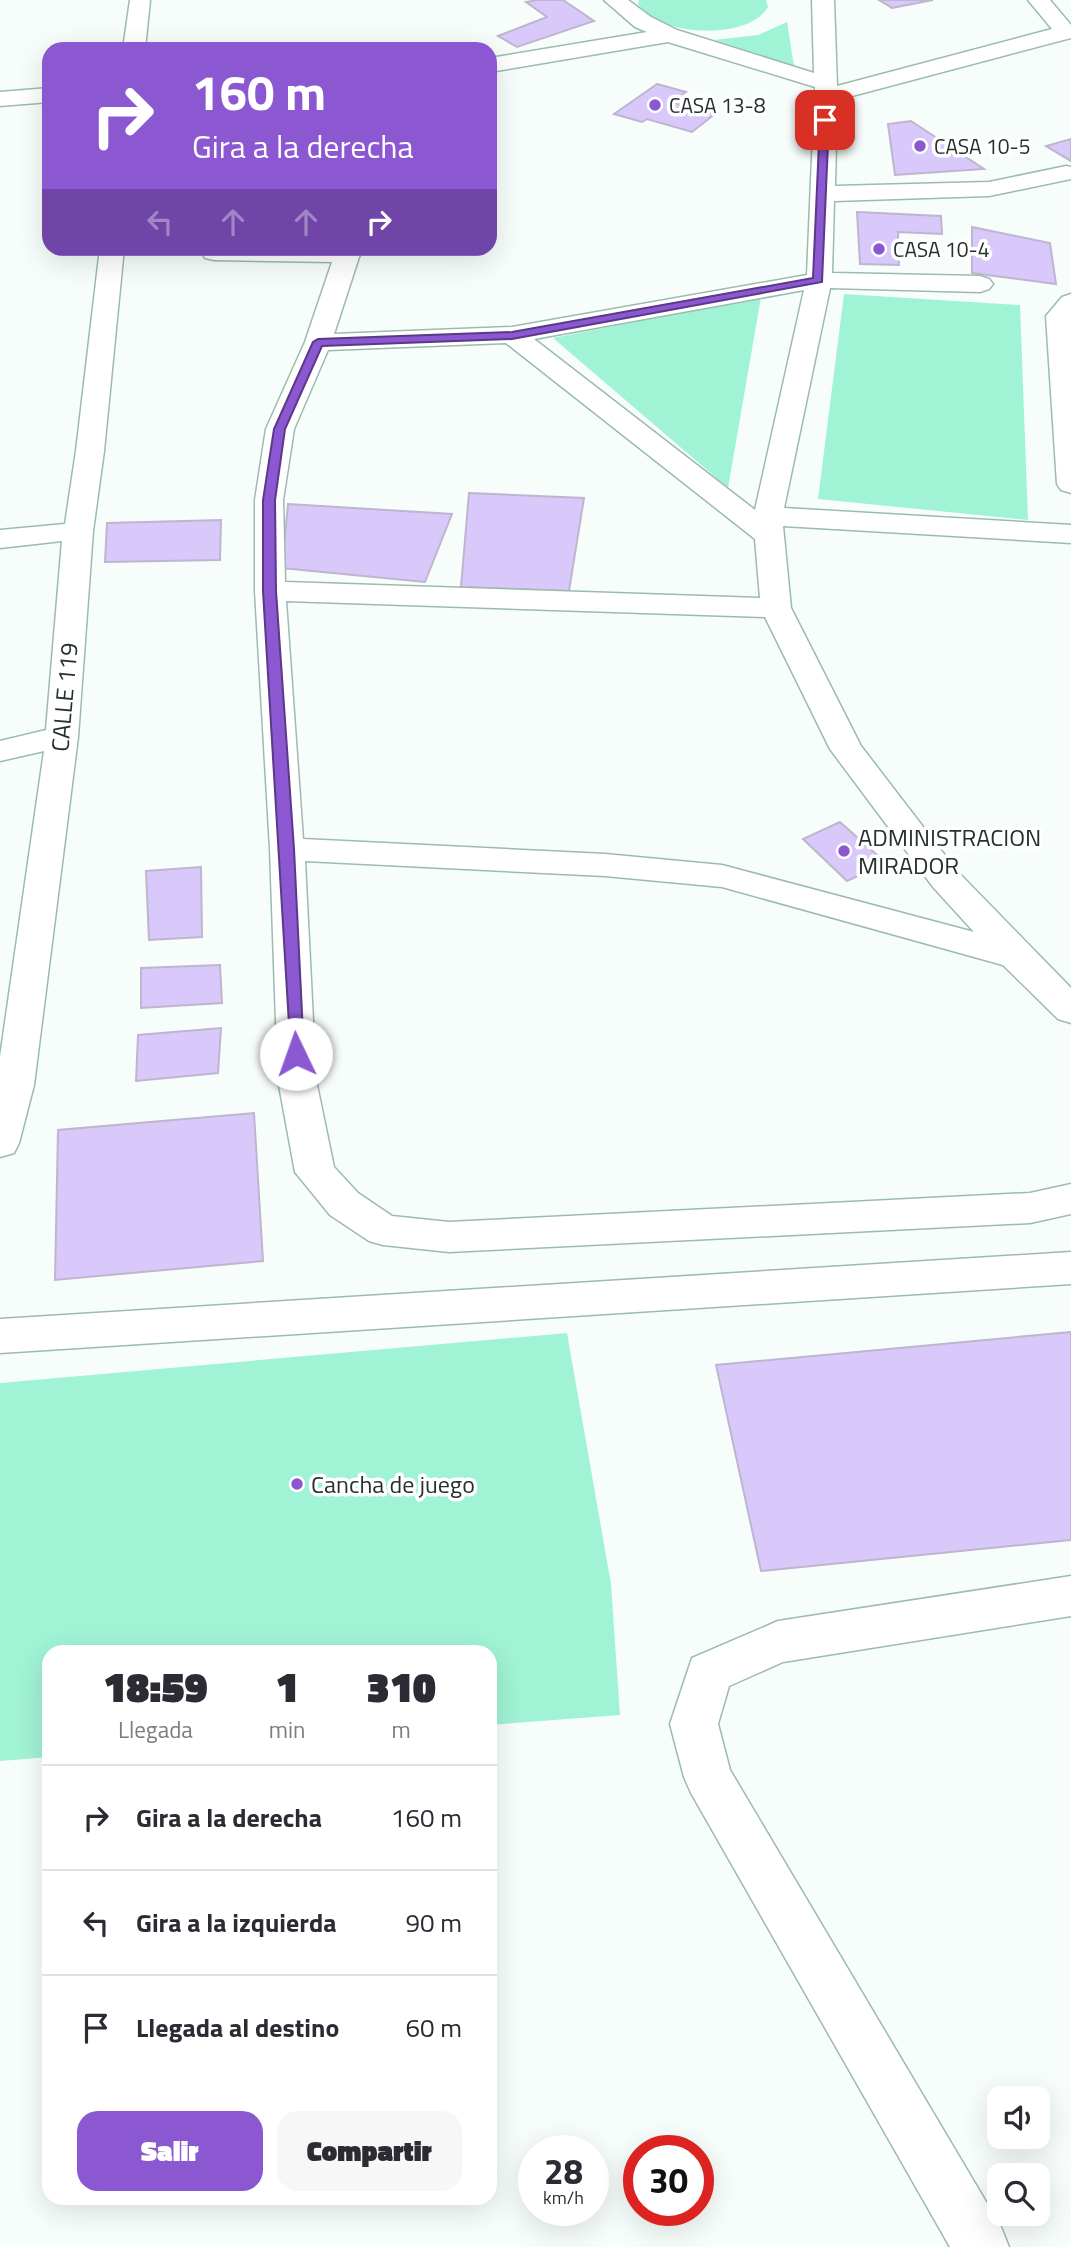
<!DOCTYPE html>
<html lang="es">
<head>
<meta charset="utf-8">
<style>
  :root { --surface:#fff; --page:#f7f7f7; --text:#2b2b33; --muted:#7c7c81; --line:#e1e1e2; --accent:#8b58d1 }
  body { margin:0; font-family:"Titillium Web",sans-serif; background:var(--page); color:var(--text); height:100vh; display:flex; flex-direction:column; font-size:26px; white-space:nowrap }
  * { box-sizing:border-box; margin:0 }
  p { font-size:23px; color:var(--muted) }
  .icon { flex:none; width:38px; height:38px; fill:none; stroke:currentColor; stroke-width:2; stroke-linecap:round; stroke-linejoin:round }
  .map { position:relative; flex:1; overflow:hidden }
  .panel { position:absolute; left:42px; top:1645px; width:455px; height:560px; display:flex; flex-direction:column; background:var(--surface); border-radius:21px; box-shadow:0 7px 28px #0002 }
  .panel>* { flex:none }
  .top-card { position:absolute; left:42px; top:42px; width:455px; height:214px; border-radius:21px; box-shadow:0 7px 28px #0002; background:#8b58d1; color:#fff; overflow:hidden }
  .buttons { position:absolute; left:987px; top:2086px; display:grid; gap:14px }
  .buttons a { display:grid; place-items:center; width:63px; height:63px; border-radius:14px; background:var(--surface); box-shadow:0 7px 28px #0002; font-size:35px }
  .speed { position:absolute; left:518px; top:2135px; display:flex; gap:14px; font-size:35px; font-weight:700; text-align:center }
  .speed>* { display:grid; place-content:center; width:91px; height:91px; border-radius:50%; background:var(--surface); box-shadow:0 7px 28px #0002; line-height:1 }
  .speed small { font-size:18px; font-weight:400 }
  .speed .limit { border:10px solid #d22; background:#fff; color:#111 }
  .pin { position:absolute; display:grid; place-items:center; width:60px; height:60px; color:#fff; margin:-30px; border-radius:14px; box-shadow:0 4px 10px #0006 }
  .me { position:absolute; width:77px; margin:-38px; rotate:357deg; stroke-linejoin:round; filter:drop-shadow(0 0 5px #0008) }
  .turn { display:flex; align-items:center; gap:24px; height:147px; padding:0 35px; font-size:32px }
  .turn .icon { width:91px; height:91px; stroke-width:2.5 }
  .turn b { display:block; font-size:49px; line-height:60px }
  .lanes { display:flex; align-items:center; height:66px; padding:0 35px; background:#0003; justify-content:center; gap:35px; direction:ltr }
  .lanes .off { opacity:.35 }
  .eta { display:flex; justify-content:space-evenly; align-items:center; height:119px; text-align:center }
  .eta b { font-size:42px; font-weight:800; line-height:49px }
  .primary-button { display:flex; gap:14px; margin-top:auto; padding:14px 35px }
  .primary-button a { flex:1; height:80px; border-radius:21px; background:var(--accent); color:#fff; font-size:28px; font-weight:800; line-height:80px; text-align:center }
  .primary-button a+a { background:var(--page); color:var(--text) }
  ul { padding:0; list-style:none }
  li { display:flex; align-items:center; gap:21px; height:105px; padding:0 35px; border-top:2px solid var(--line) }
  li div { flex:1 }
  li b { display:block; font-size:26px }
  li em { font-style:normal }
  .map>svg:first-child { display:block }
  .green { fill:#a1f3d5 }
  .building { fill:#d9c8fa; stroke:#beb5cf; stroke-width:2 }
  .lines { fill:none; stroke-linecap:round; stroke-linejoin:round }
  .minor-casing { stroke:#9cbbaf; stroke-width:3 }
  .minor { fill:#fff; fill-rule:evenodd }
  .route { fill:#8b58d1; stroke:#5a3988; stroke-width:2 }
  .poi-dot { fill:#8b58d1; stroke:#fff; stroke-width:2.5 }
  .labels { text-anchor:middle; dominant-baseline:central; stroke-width:7; stroke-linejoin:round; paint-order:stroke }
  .far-poi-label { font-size:21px; fill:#25312c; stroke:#fff; text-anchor:start }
  .street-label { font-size:24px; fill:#25312c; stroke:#fff }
  .poi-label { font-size:24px; fill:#25312c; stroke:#fff; text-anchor:start }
</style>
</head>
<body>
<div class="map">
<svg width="1071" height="2247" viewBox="0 0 1071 2247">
  <rect width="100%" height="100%" fill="#f7fdfb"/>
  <g class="green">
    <path d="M639,0H766L768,7C749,41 657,37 638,4Z"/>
    <polygon points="787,22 794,66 714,40 758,35"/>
    <polygon points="844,294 1020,305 1028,520 818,499"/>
    <polygon points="761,297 728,488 553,338"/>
    <polygon points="567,1333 611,1584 620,1715 490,1725 490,1652 49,1652 49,1757 0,1761 0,1383"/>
  </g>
  <g class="building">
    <polygon points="537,0 563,0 594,21 517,47 498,36 547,17 526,2"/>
    <polygon points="879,0 933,0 892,8"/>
    <polygon points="657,84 686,92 672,102 715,114 692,132 647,119 642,122 614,114"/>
    <polygon points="911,121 984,169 895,175 888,124"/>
    <polygon points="1071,139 1071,161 1046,146"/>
    <polygon points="857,212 941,216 942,234 898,232 899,265 860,264"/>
    <polygon points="972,227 1050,243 1056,284 972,273"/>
    <polygon points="469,493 584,498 569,591 461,587"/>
    <polygon points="288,504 452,514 425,582 282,568"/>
    <polygon points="221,520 220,560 105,562 107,523"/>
    <polygon points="840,822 886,863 847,881 803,839"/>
    <polygon points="201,867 202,937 149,940 146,871"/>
    <polygon points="220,965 222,1003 141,1008 141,968"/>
    <polygon points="221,1028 218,1073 136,1081 138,1035"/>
    <polygon points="254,1113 263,1261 55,1280 58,1130"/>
    <polygon points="1071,1332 1071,1540 761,1571 716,1365"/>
  </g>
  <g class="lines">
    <g class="minor-casing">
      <g id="minor">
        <polygon points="130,0 150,0 145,49 123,49"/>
        <path d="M604,0H628L651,17L677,30L814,73L812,0H834L837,86L1052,29L1028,0H1050L1071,25V38L837,100L835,186L989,182L1066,166L1071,167V179L989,196L834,201L832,273L980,276L989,279L993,284L989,289L980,292L830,288L784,508L1071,525V543L783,526L791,608L861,746L957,871L1071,988V1023L1058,1019L1003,965L722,887L605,876L305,861L316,1080L334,1167L358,1193L392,1216L449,1222L1030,1193L1071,1184V1214L1030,1223L449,1252L383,1245L369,1241L330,1215L295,1172L278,1080L270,849L255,591V500L266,429L305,342L332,262L214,260L205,258L202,253L205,248H365L359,257L334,334L512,327L807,275L815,87L668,42L490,72V58L647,32L635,27ZM804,290L755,510L534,339ZM506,343L755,539L760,598L285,582L283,500L294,429L328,350ZM286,601L765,617L830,749L933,887L974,932L722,865L605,854L303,839Z"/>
        <polygon points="49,88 49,102 0,106 0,92"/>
        <polygon points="100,248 124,248 104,451 93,531 78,737 34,1085 19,1143 14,1153 0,1157 0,1057 44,751 0,761 0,741 46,730 62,541 0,548 0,530 65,524 76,451"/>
        <polygon points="1071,294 1071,493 1061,490 1057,484 1046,316 1062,297"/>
        <polygon points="1071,1252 1071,1284 0,1353 0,1319"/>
        <polygon points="1071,1576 1071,1616 783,1662 729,1686 718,1724 730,1770 1001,2227 1009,2247 950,2247 691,1793 684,1777 670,1724 692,1658 778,1621"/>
      </g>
    </g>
    <use href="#minor" class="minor"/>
  </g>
  <polygon class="route" points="825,117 829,120 822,282 512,339 322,346 285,429 275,500 276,591 294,849 304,1054 302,1058 291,1058 263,591 263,500 274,429 313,342 318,339 512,332 813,278 820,120"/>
  <g class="poi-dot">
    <circle cx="655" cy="105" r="7"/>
    <circle cx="920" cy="146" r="7"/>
    <circle cx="879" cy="249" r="7"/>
    <circle cx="844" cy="851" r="7"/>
    <circle cx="297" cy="1484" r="7"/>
  </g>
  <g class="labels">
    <g class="far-poi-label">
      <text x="669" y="105">CASA 13-8</text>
      <text x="934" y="146">CASA 10-5</text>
      <text x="893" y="249">CASA 10-4</text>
    </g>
    <g class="street-label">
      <text transform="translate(64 697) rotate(-85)">CALLE 119</text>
    </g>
    <g class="poi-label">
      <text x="858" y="837">ADMINISTRACION<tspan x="858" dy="28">MIRADOR</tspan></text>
      <text x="311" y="1484">Cancha de juego</text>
    </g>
  </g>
</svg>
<div class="buttons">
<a><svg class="icon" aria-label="sound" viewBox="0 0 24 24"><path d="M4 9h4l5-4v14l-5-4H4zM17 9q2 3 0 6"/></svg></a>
<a><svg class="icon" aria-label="search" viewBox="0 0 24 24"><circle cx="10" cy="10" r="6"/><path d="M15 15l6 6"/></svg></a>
</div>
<div class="speed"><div>28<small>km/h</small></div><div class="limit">30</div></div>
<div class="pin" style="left:825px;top:120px;background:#d93025"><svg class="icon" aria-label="arrive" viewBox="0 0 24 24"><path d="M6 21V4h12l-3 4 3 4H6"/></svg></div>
<svg class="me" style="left:296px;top:1054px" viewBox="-20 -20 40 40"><circle r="19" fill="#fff"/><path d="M0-13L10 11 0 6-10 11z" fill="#8b58d1"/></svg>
<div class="top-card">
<div class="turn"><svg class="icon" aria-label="right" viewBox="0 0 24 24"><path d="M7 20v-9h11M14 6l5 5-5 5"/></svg><div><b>160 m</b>Gira a la derecha</div></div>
<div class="lanes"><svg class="icon off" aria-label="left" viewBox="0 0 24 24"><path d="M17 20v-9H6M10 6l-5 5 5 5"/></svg><svg class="icon off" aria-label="ahead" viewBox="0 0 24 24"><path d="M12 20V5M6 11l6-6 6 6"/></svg><svg class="icon off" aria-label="ahead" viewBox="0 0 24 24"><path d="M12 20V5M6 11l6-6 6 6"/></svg><svg class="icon" aria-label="right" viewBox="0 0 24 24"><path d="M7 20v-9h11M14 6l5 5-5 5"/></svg></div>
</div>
<section class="panel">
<div class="eta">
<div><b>18:59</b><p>Llegada</p></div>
<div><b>1</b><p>min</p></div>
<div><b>310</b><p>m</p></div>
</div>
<ul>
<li><svg class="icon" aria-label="right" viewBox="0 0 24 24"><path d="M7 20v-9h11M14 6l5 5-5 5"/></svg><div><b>Gira a la derecha</b></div><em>160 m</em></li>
<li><svg class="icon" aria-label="left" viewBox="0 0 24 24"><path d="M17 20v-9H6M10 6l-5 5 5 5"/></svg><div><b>Gira a la izquierda</b></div><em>90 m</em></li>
<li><svg class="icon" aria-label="arrive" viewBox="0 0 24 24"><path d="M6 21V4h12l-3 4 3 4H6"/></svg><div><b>Llegada al destino</b></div><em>60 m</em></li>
</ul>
<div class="primary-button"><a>Salir</a><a>Compartir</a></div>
</section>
</div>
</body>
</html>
